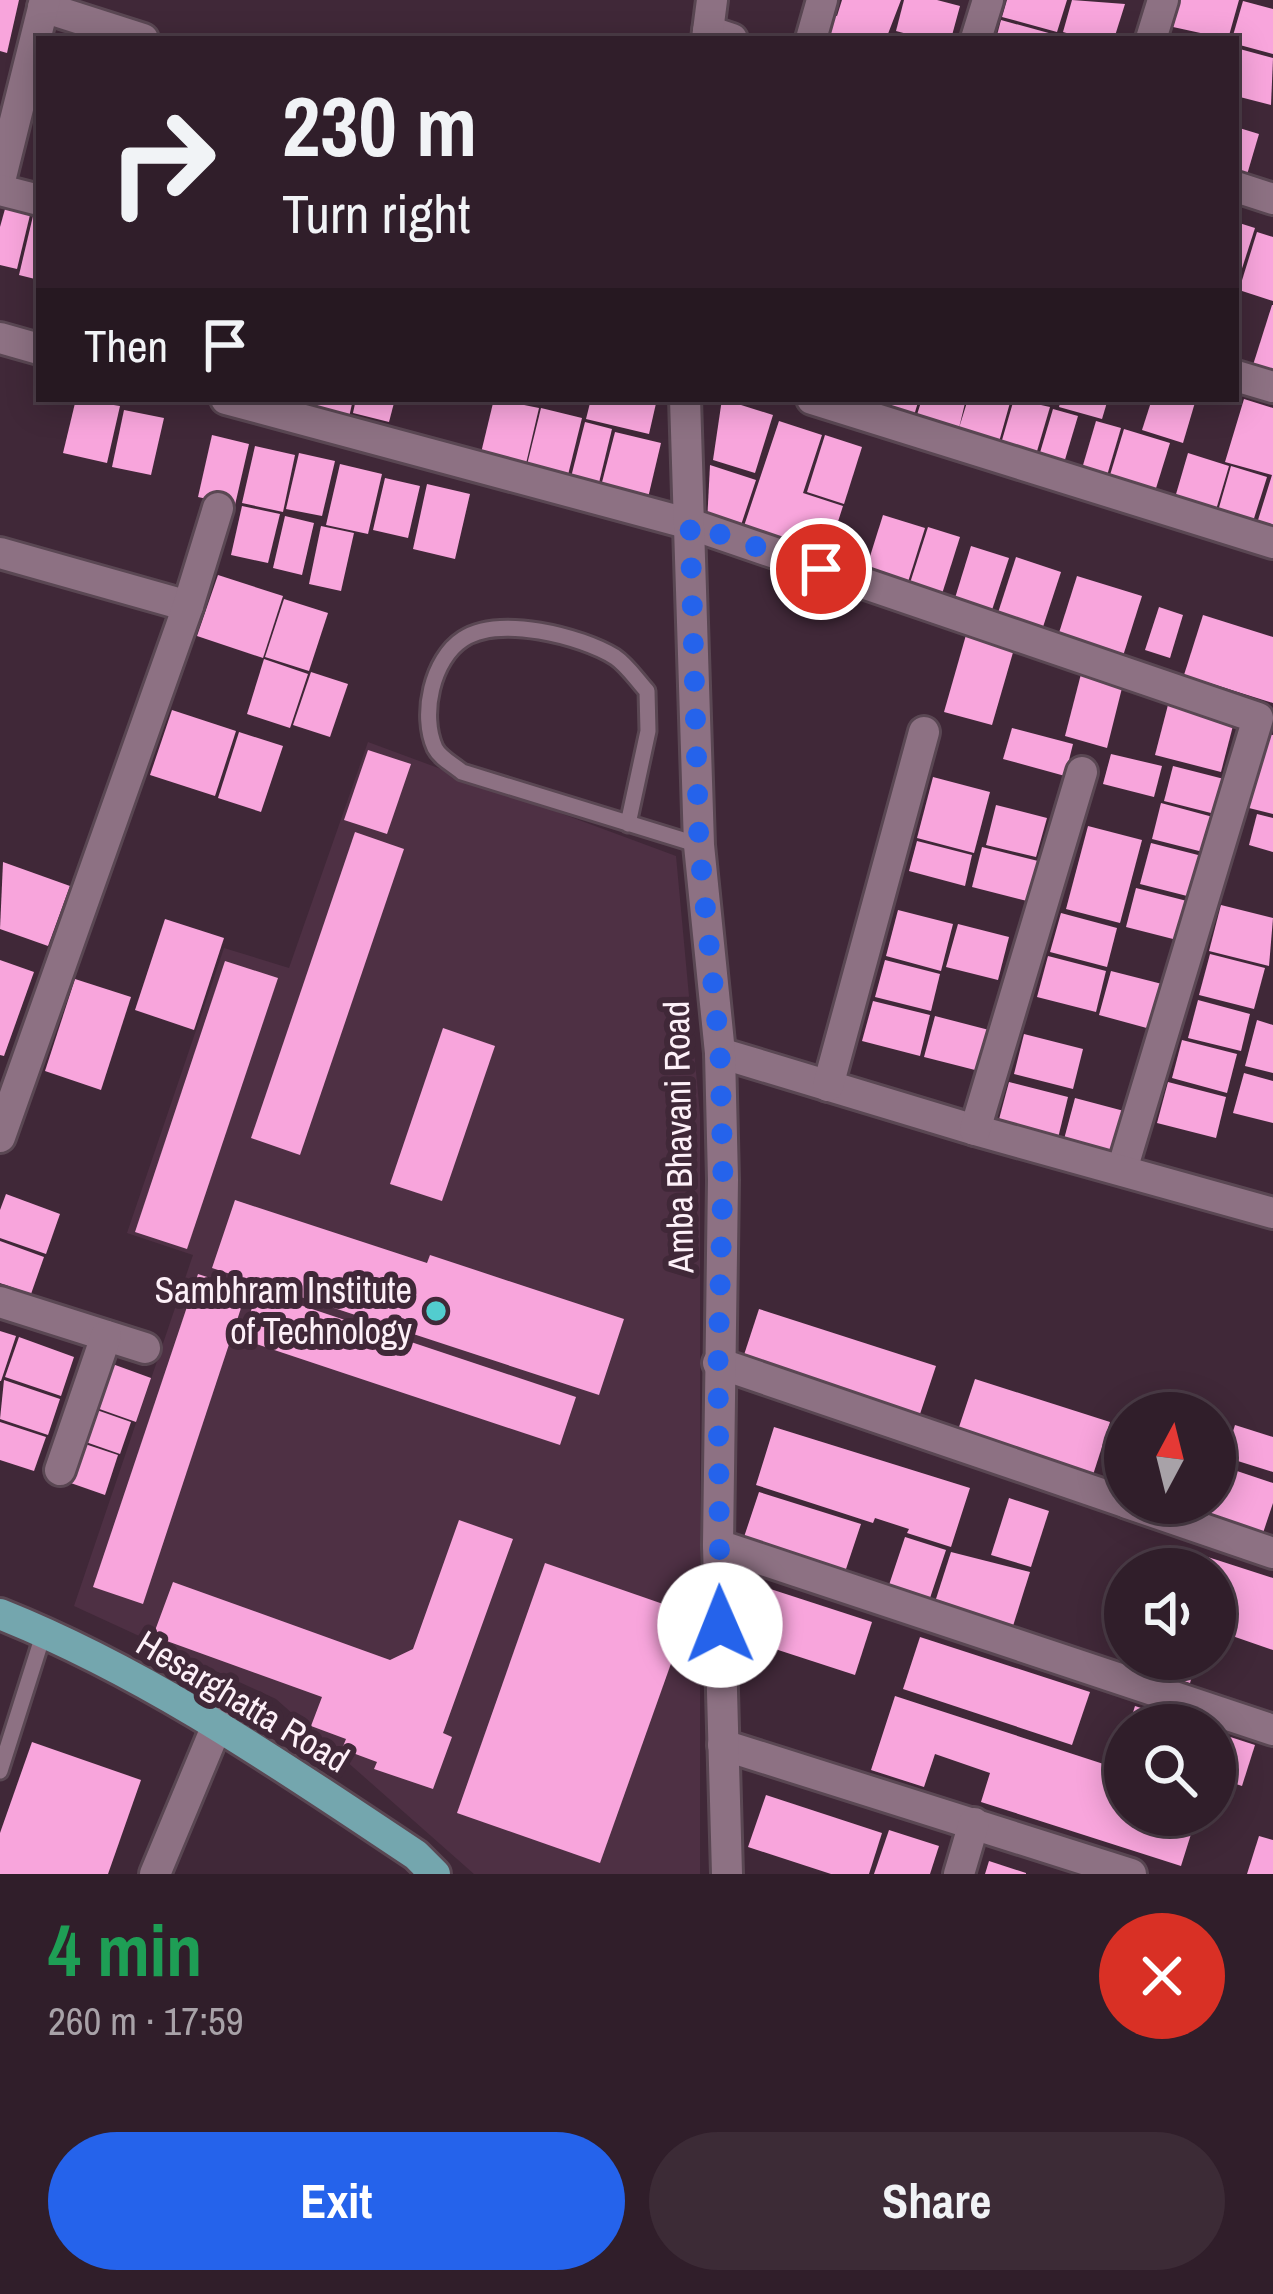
<!DOCTYPE html>
<html lang="en">
<head>
<meta charset="utf-8">
<style>
  :root { --surface:#301e2a; --page:#3c2b36; --text:#f1f3f6; --muted:#a8a2a8; --line:#4b3c47; --accent:#2563eb }
  body { margin:0; font-family:"Archivo Narrow",sans-serif; background:var(--page); color:var(--text); height:100vh; display:flex; flex-direction:column; font-size:45px; white-space:nowrap }
  * { box-sizing:border-box; margin:0 }
  p { font-size:39px; color:var(--muted) }
  .icon { flex:none; width:66px; height:66px; fill:none; stroke:currentColor; stroke-width:2; stroke-linecap:round; stroke-linejoin:round }
  .map { position:relative; height:1874px; overflow:hidden }
  .panel { display:flex; flex-direction:column; background:var(--surface); flex:1 }
  .panel>* { flex:none }
  .top-card { position:absolute; left:36px; top:36px; width:1203px; height:366px; border-radius:0px; box-shadow:0 6px 30px #0003,0 0 0 3px var(--line); background:#301e2a; color:var(--text); overflow:hidden }
  .needle { width:78px; rotate:7deg }
  .fabs { position:absolute; left:1104px; top:1392px; display:grid; gap:24px }
  .fabs a { display:grid; place-items:center; width:132px; height:132px; border-radius:50%; background:var(--surface); box-shadow:0 6px 30px #0003,0 0 0 3px var(--line); font-size:60px }
  .pin { position:absolute; display:grid; place-items:center; width:102px; height:102px; color:#fff; margin:-51px; border:6px solid #fff; border-radius:50%; box-shadow:0 3px 12px #0007 }
  .me { position:absolute; width:132px; margin:-66px; rotate:359deg; stroke-linejoin:round; filter:drop-shadow(0 0 9px #0008) }
  .turn { display:flex; align-items:center; gap:42px; height:252px; padding:0 48px; font-size:54px }
  .turn .icon { width:156px; height:156px; stroke-width:2.5 }
  .turn b { display:block; font-size:84px; line-height:102px }
  .then { display:flex; align-items:center; height:114px; padding:0 48px; background:#0003; gap:24px; font-size:45px }
  .round { display:grid; place-items:center; flex:none; width:126px; height:126px; border-radius:63px; background:var(--page) }
  .overview { display:flex; align-items:center; justify-content:space-between; height:204px; padding:0 48px }
  h1 { font-size:72px; font-weight:800; line-height:90px; color:#1e9e55 }
  .button { display:flex; gap:24px; margin-top:auto; padding:24px 48px }
  .button a { flex:1; height:138px; border-radius:72px; background:var(--accent); color:#fff; font-size:48px; font-weight:800; line-height:138px; text-align:center }
  .button a+a { background:var(--page); color:var(--text) }
  .map>svg:first-child { display:block }
  .built { fill:#4e3044 }
  .building { fill:#f8a5dc }
  .lines { fill:none; stroke-linecap:round; stroke-linejoin:round }
  .service-casing { stroke:#5a4753; stroke-width:21 }
  .minor-casing { stroke:#5a4753; stroke-width:36 }
  .tertiary-casing { stroke:#5a4753; stroke-width:36 }
  .primary-casing { stroke:#5a4753; stroke-width:36 }
  .service { stroke:#8d7183; stroke-width:15 }
  .minor { stroke:#8d7183; stroke-width:30 }
  .tertiary { stroke:#8d7183; stroke-width:30 }
  .primary { stroke:#74a6ae; stroke-width:30 }
  .route { stroke:#2563eb; stroke-width:21; stroke-dasharray:0 37.8 }
  .poi-dot { fill:#52cdcf; stroke:#402838; stroke-width:4.5 }
  .labels { text-anchor:middle; dominant-baseline:central; stroke-width:12; stroke-linejoin:round; paint-order:stroke }
  .street-label { font-size:36px; fill:#fdf0f8; stroke:#402838 }
  .poi-label { font-size:36px; fill:#fdf0f8; stroke:#402838; text-anchor:end }
</style>
</head>
<body>
<div class="map">
<svg width="1273" height="1874" viewBox="0 0 1273 1874">
  <rect width="100%" height="100%" fill="#402838"/>
  <polygon class="built" points="368,742 676,856 700,1115 700,1874 474,1874 276,1699 74,1606 193,1255 127,1233 224,948 289,968"/>
  <g class="building">
    <polygon points="0,0 19,0 7,53 0,51"/>
    <polygon points="842,0 901,0 886,39 823,39 830,14 837,16"/>
    <polygon points="904,0 937,0 960,6 951,39 926,39 896,31"/>
    <polygon points="1007,0 1067,0 1057,32 1002,17"/>
    <polygon points="1072,0 1125,4 1114,39 1088,39 1063,32"/>
    <polygon points="1180,0 1239,0 1228,39 1173,27"/>
    <polygon points="1243,1 1273,9 1273,54 1236,44 1232,39"/>
    <polygon points="1001,20 1056,35 1055,39 996,39"/>
    <polygon points="1236,48 1273,58 1271,105 1236,96"/>
    <polygon points="1236,127 1259,134 1246,178 1236,176"/>
    <polygon points="5,209 30,215 17,269 0,265 0,227"/>
    <polygon points="33,216 39,217 39,280 19,275"/>
    <polygon points="1236,222 1255,228 1237,284 1236,284"/>
    <polygon points="1257,232 1273,237 1273,301 1239,290"/>
    <polygon points="1272,305 1273,305 1273,372 1253,365"/>
    <polygon points="76,399 120,406 107,463 63,453"/>
    <polygon points="314,399 353,399 348,422 311,413"/>
    <polygon points="356,399 395,399 389,422 353,413"/>
    <polygon points="494,399 539,408 525,468 480,457"/>
    <polygon points="591,399 657,399 649,434 586,419"/>
    <polygon points="722,399 773,415 755,473 713,460"/>
    <polygon points="876,399 919,399 912,422 873,410"/>
    <polygon points="922,399 966,399 959,428 968,399 1011,399 997,449 914,424"/>
    <polygon points="1014,399 1050,407 1035,458 1000,447"/>
    <polygon points="1061,399 1108,399 1102,419 1059,407"/>
    <polygon points="1152,399 1196,399 1183,443 1142,430"/>
    <polygon points="1244,399 1273,408 1273,539 1254,533 1272,475 1225,462"/>
    <polygon points="541,408 582,418 567,479 526,469"/>
    <polygon points="1053,409 1078,416 1064,463 1039,456"/>
    <polygon points="124,410 164,418 151,475 112,467"/>
    <polygon points="779,421 822,435 803,493 843,506 825,562 741,535"/>
    <polygon points="1096,421 1121,428 1106,479 1081,472"/>
    <polygon points="585,422 612,429 597,491 569,485"/>
    <polygon points="1124,429 1170,443 1153,498 1107,485"/>
    <polygon points="615,432 661,443 647,502 600,490"/>
    <polygon points="212,435 249,444 235,505 198,497"/>
    <polygon points="825,435 862,447 844,504 807,492"/>
    <polygon points="255,446 295,455 283,512 242,503"/>
    <polygon points="299,453 335,461 322,516 286,509"/>
    <polygon points="1188,453 1229,466 1213,520 1172,508"/>
    <polygon points="340,464 382,474 368,534 326,525"/>
    <polygon points="710,465 756,480 738,534 707,523"/>
    <polygon points="1231,466 1267,477 1251,528 1216,518"/>
    <polygon points="385,478 420,486 408,538 373,530"/>
    <polygon points="427,484 470,494 455,559 413,549"/>
    <polygon points="242,506 280,514 268,563 231,555"/>
    <polygon points="883,515 925,528 908,582 866,569"/>
    <polygon points="285,516 314,523 302,575 273,568"/>
    <polygon points="321,526 354,533 341,591 309,584"/>
    <polygon points="928,527 960,537 942,594 910,583"/>
    <polygon points="971,546 1009,558 992,610 955,598"/>
    <polygon points="1016,557 1061,572 1041,633 996,619"/>
    <polygon points="218,575 283,596 263,658 197,636"/>
    <polygon points="1077,576 1142,596 1123,656 1058,636"/>
    <polygon points="284,599 328,613 309,671 265,657"/>
    <polygon points="1159,607 1183,615 1170,658 1145,650"/>
    <polygon points="1203,615 1273,637 1273,703 1184,675"/>
    <polygon points="966,635 1014,649 992,725 944,712"/>
    <polygon points="264,659 308,674 290,728 247,714"/>
    <polygon points="311,672 348,684 330,737 293,725"/>
    <polygon points="1081,674 1123,684 1107,748 1065,736"/>
    <polygon points="1169,701 1235,718 1221,772 1155,755"/>
    <polygon points="172,710 236,731 215,796 150,775"/>
    <polygon points="1012,728 1073,744 1065,776 1003,759"/>
    <polygon points="239,732 283,746 261,812 218,798"/>
    <polygon points="1268,734 1273,735 1273,814 1249,808"/>
    <polygon points="368,750 411,764 387,834 344,820"/>
    <polygon points="1111,754 1162,766 1154,797 1103,784"/>
    <polygon points="1173,766 1224,779 1215,814 1164,801"/>
    <polygon points="933,777 990,792 974,853 917,838"/>
    <polygon points="1161,803 1213,817 1203,852 1152,839"/>
    <polygon points="996,805 1047,818 1036,857 986,845"/>
    <polygon points="1257,814 1273,818 1273,852 1249,845"/>
    <polygon points="1088,826 1142,840 1120,923 1066,909"/>
    <polygon points="355,832 404,849 300,1155 251,1138"/>
    <polygon points="917,841 972,855 965,886 909,871"/>
    <polygon points="1151,843 1202,856 1191,897 1140,884"/>
    <polygon points="982,847 1038,861 1027,901 972,887"/>
    <polygon points="3,862 70,886 48,946 0,929"/>
    <polygon points="1136,888 1187,901 1177,940 1126,927"/>
    <polygon points="1221,905 1273,918 1269,966 1209,951"/>
    <polygon points="898,910 953,924 941,971 886,956"/>
    <polygon points="1061,913 1117,928 1107,967 1050,952"/>
    <polygon points="165,919 224,938 194,1030 135,1010"/>
    <polygon points="958,924 1009,937 998,980 946,967"/>
    <polygon points="1210,954 1265,968 1254,1009 1199,995"/>
    <polygon points="1048,956 1106,971 1096,1012 1037,997"/>
    <polygon points="0,960 34,972 4,1056 0,1055"/>
    <polygon points="885,960 940,974 931,1011 875,997"/>
    <polygon points="225,961 278,978 187,1249 135,1232"/>
    <polygon points="1111,971 1166,985 1154,1030 1099,1015"/>
    <polygon points="75,979 131,997 101,1090 45,1071"/>
    <polygon points="1198,1000 1250,1014 1241,1051 1188,1038"/>
    <polygon points="873,1001 930,1015 920,1056 862,1041"/>
    <polygon points="935,1016 989,1030 979,1071 924,1057"/>
    <polygon points="1257,1020 1273,1025 1273,1073 1245,1066"/>
    <polygon points="443,1028 495,1046 442,1201 390,1184"/>
    <polygon points="1024,1034 1083,1049 1073,1089 1014,1074"/>
    <polygon points="1182,1040 1237,1054 1227,1093 1172,1078"/>
    <polygon points="1244,1073 1273,1081 1273,1123 1233,1113"/>
    <polygon points="1009,1082 1068,1097 1058,1138 998,1123"/>
    <polygon points="1168,1082 1226,1097 1216,1138 1157,1123"/>
    <polygon points="1075,1098 1124,1111 1112,1156 1063,1143"/>
    <polygon points="6,1194 60,1214 46,1254 0,1238 0,1210"/>
    <polygon points="235,1200 427,1263 430,1255 624,1319 599,1395 212,1268"/>
    <polygon points="0,1241 44,1257 31,1294 0,1283"/>
    <polygon points="198,1274 247,1290 143,1604 93,1587"/>
    <polygon points="258,1291 576,1397 560,1445 241,1339"/>
    <polygon points="759,1309 936,1366 919,1417 742,1361"/>
    <polygon points="0,1331 16,1336 1,1381 0,1381"/>
    <polygon points="19,1337 74,1357 61,1396 5,1377"/>
    <polygon points="107,1362 151,1378 136,1422 91,1406"/>
    <polygon points="975,1379 1110,1422 1092,1478 957,1433"/>
    <polygon points="4,1380 60,1399 48,1435 0,1419"/>
    <polygon points="91,1408 131,1422 120,1454 80,1440"/>
    <polygon points="0,1422 46,1437 34,1471 0,1460"/>
    <polygon points="1235,1425 1273,1437 1273,1472 1225,1457"/>
    <polygon points="774,1427 970,1488 951,1547 907,1533 909,1529 875,1518 873,1523 756,1485"/>
    <polygon points="79,1442 118,1455 105,1495 65,1481"/>
    <polygon points="1215,1457 1236,1464 1234,1470 1273,1483 1273,1503 1263,1533 1172,1504 1215,1503"/>
    <polygon points="759,1492 861,1524 843,1578 741,1546"/>
    <polygon points="1009,1498 1049,1511 1031,1567 991,1555"/>
    <polygon points="459,1520 513,1539 443,1733 452,1737 433,1789 374,1769 377,1762 342,1749 346,1739 311,1726 322,1697 153,1636 173,1582 390,1660 413,1649"/>
    <polygon points="905,1537 946,1550 929,1601 888,1588"/>
    <polygon points="1183,1549 1273,1578 1273,1650 1215,1630 1215,1569 1177,1569"/>
    <polygon points="951,1552 1030,1572 1013,1626 935,1602"/>
    <polygon points="545,1563 689,1613 600,1863 457,1813"/>
    <polygon points="761,1586 872,1622 855,1675 744,1639"/>
    <polygon points="920,1637 1090,1692 1072,1745 903,1689"/>
    <polygon points="1148,1659 1197,1659 1190,1683 1145,1668"/>
    <polygon points="895,1696 1125,1771 1125,1815 1197,1815 1181,1866 981,1802 990,1773 935,1754 924,1787 871,1770"/>
    <polygon points="1135,1706 1190,1724 1190,1725 1129,1725"/>
    <polygon points="1215,1732 1255,1745 1242,1786 1215,1777"/>
    <polygon points="32,1742 141,1780 108,1874 0,1874 0,1833"/>
    <polygon points="766,1795 882,1833 869,1874 831,1874 748,1847"/>
    <polygon points="889,1830 939,1846 930,1874 874,1874"/>
    <polygon points="1259,1836 1273,1840 1273,1874 1247,1874"/>
    <polygon points="989,1861 1026,1873 1026,1874 985,1874"/>
  </g>
  <g class="lines">
    <g class="service-casing">
      <g id="service">
        <path d="M628,824L648,731L647,691C637,680 627,665 615,657C581,636 499,615 463,639C432,659 420,715 435,748C440,758 454,765 462,772L699,845"/>
        <polyline points="0,1771 44,1632"/>
      </g>
    </g>
    <g class="minor-casing">
      <g id="minor">
        <polyline points="43,7 143,39"/>
        <polyline points="708,31 732,39"/>
        <polyline points="811,39 822,0"/>
        <polyline points="976,39 988,0"/>
        <polyline points="1151,39 1163,0"/>
        <polyline points="0,181 45,0"/>
        <polyline points="1236,187 1273,199"/>
        <polyline points="0,190 39,200"/>
        <polyline points="0,338 39,349"/>
        <polyline points="1236,376 1273,387"/>
        <polyline points="226,399 690,524 1258,718 1122,1170"/>
        <polyline points="812,399 1273,543"/>
        <polyline points="0,553 188,606"/>
        <polyline points="720,1053 975,1130 1273,1213"/>
        <polyline points="828,1086 924,732"/>
        <polyline points="975,1130 1082,772"/>
        <polyline points="0,1137 188,606 218,508"/>
        <polyline points="0,1302 145,1348"/>
        <polyline points="718,1363 1125,1502"/>
        <polyline points="60,1470 106,1336"/>
        <polyline points="1127,1503 1273,1553"/>
        <polyline points="718,1545 1273,1730"/>
        <polyline points="723,1745 1131,1874"/>
        <polyline points="155,1874 218,1723"/>
        <polyline points="959,1874 974,1823"/>
      </g>
    </g>
    <g class="tertiary-casing">
      <g id="tertiary">
        <polyline points="707,39 712,0"/>
        <polyline points="685,399 699,845 720,1053 723,1180 718,1545 727,1874"/>
      </g>
    </g>
    <g class="primary-casing">
      <path id="primary" d="M0,1614C150,1674 282,1766 416,1855L435,1874"/>
    </g>
    <use href="#service" class="service"/>
    <use href="#minor" class="minor"/>
    <use href="#tertiary" class="tertiary"/>
    <use href="#primary" class="primary"/>
  </g>
  <g class="lines">
    <polyline class="route" points="720,1625 718,1363 723,1180 720,1053 699,845 690,524 821,569"/>
  </g>
  <circle class="poi-dot" cx="436" cy="1311" r="12"/>
  <g class="labels">
    <g class="street-label">
      <text transform="translate(678 1137) rotate(-91)">Amba Bhavani Road</text>
      <text transform="translate(243 1701) rotate(31)">Hesarghatta Road</text>
    </g>
    <g class="poi-label">
      <text x="412" y="1290">Sambhram Institute<tspan x="412" dy="41">of Technology</tspan></text>
    </g>
  </g>
</svg>
<div class="fabs">
<a><svg class="needle" viewBox="-14 -14 28 28"><path d="M0-13l5 13h-10z" fill="#e53935"/><path d="M0 13l5-13h-10z" fill="#a8a2a8"/></svg></a>
<a><svg class="icon" aria-label="sound" viewBox="0 0 24 24"><path d="M4 9h4l5-4v14l-5-4H4zM17 9q2 3 0 6"/></svg></a>
<a><svg class="icon" aria-label="search" viewBox="0 0 24 24"><circle cx="10" cy="10" r="6"/><path d="M15 15l6 6"/></svg></a>
</div>
<div class="pin" style="left:821px;top:569px;background:#d93025"><svg class="icon" aria-label="arrive" viewBox="0 0 24 24"><path d="M6 21V4h12l-3 4 3 4H6"/></svg></div>
<svg class="me" style="left:720px;top:1625px" viewBox="-20 -20 40 40"><circle r="19" fill="#fff"/><path d="M0-13L10 11 0 6-10 11z" fill="#2563eb"/></svg>
<div class="top-card">
<div class="turn"><svg class="icon" aria-label="right" viewBox="0 0 24 24"><path d="M7 20v-9h11M14 6l5 5-5 5"/></svg><div><b>230 m</b>Turn right</div></div>
<div class="then">Then<svg class="icon" aria-label="arrive" viewBox="0 0 24 24"><path d="M6 21V4h12l-3 4 3 4H6"/></svg></div>
</div>
</div>
<section class="panel">
<div class="overview"><div><h1>4 min</h1><p>260 m · 17:59</p></div><a class="round" style="background:#d93025;color:#fff"><svg class="icon" aria-label="close" viewBox="0 0 24 24"><path d="M6 6l12 12M18 6L6 18"/></svg></a></div>
<div class="button"><a>Exit</a><a>Share</a></div>
</section>
</body>
</html>
